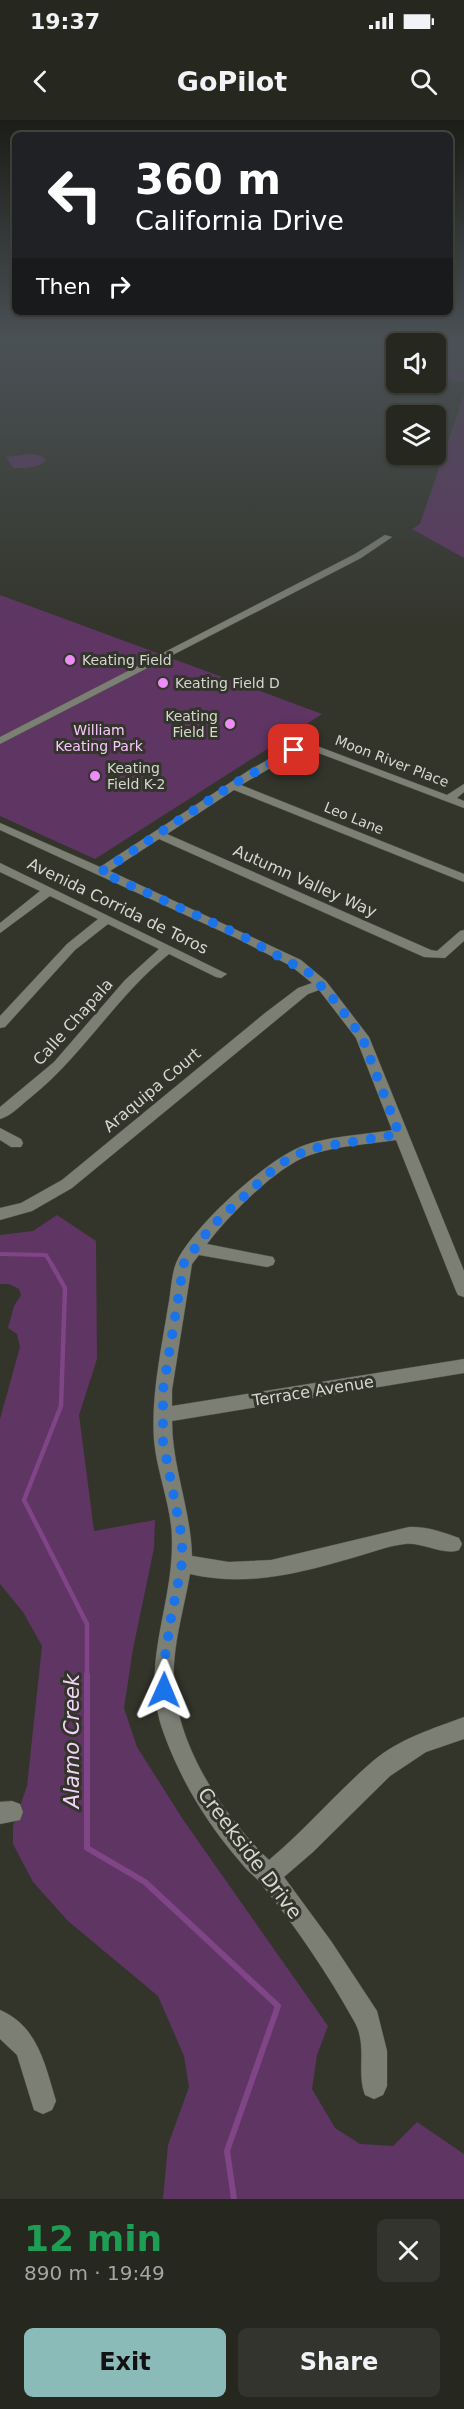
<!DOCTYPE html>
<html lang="en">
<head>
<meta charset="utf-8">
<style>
  :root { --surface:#262820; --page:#32342d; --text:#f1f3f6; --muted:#a4a6a5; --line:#42443e; --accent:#8bbbb9 }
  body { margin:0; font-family:"DejaVu Sans",sans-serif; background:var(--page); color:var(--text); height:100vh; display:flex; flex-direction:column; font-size:22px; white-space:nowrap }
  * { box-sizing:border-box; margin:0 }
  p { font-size:20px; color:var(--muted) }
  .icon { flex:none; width:33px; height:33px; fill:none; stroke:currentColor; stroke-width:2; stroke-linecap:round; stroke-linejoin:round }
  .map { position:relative; height:2079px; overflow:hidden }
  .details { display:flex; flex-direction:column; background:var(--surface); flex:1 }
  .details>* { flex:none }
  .top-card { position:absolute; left:12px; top:12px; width:441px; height:183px; border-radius:9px; box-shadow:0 2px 4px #0004,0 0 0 2px var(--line); background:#202124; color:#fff; overflow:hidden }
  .fabs { position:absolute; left:386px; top:213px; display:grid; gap:12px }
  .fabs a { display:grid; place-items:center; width:60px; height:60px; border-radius:9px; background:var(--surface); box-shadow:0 2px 4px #0004,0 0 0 2px var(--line); font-size:30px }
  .pin { position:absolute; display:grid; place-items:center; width:51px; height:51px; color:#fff; margin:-26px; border-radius:12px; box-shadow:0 3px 9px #0006 }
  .me { position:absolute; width:66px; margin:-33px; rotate:1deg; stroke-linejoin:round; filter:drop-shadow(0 0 4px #0008) }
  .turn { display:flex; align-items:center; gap:21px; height:126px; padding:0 24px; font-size:27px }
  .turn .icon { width:78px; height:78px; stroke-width:2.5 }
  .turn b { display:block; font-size:42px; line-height:51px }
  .then { display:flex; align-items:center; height:57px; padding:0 24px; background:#0003; gap:12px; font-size:22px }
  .round { display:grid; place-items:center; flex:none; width:63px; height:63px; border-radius:9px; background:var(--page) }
  .headline { display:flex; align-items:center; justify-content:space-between; height:102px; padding:0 24px }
  h1 { font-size:36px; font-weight:700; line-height:45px; color:#1e9e55 }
  .action { display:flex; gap:12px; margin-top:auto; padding:12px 24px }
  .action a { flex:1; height:69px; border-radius:9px; background:var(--accent); color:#111; font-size:24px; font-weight:700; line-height:69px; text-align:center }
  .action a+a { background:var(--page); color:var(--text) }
  .status { display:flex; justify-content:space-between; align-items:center; height:42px; padding:0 30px; background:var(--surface); direction:ltr }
  .status svg { height:16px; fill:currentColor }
  header { display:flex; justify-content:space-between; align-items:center; height:78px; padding:0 24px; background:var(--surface); font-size:27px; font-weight:700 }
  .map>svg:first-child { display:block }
  .green { fill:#5f3564 }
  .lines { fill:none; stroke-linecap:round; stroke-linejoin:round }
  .stream-far2 { stroke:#7f4586; stroke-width:4 }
  .stream-far1 { stroke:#7f4586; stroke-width:4.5 }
  .stream { stroke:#7f4586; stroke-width:6 }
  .minor-casing { stroke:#4e5148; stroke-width:1 }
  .minor { fill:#7c7f74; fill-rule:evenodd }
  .route { stroke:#1a73e8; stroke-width:10; stroke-dasharray:0 18 }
  .poi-dot { fill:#ed8cf9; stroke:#33352b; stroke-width:2 }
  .labels { text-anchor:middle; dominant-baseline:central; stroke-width:6; stroke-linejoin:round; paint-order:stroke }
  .far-poi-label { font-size:14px; fill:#d5d7d0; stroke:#33352b; text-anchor:start }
  .far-park-label { font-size:14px; fill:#f9c8ff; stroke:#33352b }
  .far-street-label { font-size:14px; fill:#d5d7d0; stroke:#33352b }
  .street-label { font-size:16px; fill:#d5d7d0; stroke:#33352b }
  .near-street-label { font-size:20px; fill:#d5d7d0; stroke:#33352b }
  .near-water-label { font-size:21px; font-style:italic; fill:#f4d3f8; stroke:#33352b }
</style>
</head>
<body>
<div class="status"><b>19:37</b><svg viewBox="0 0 49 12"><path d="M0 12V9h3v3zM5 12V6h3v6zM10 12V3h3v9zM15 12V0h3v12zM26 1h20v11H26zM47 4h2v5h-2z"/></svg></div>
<header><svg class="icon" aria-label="back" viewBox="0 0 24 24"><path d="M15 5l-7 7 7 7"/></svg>GoPilot<svg class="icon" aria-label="search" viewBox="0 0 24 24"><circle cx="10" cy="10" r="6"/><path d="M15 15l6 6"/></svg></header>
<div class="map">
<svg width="464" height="2079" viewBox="0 0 464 2079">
  <rect width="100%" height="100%" fill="#33352b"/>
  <g class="green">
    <polygon points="438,220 464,220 464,263 435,256 435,224 431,223"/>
    <polygon points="464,275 464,438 412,409 420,404"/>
    <path d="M31,334L41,336L46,340C39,348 23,349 13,348L6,337Z"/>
    <polygon points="0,475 322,594 95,739 0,696"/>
    <polygon points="57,1095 96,1121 97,1239 79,1295 94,1411 155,1400 154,1428 133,1529 124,1588 137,1627 184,1701 328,1906 317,1935 312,1969 335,2008 360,2024 393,2026 417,2002 464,2034 464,2079 163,2079 168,2025 189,1967 184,1936 158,1876 68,1801 33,1762 13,1724 13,1706 27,1666 42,1526 23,1492 0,1464 0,1299 20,1227 17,1214 8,1208 14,1186 21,1175 19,1169 9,1164 0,1164 0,1115 33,1111"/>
  </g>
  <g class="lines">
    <polyline class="stream-far2" points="0,1134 46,1135 53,1147"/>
    <polyline class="stream-far1" points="52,1145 65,1168 61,1286 24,1380 87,1504 87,1557"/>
    <polyline class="stream" points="87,1555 87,1728 145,1762 278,1886 227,2031 234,2079"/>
    <g class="minor-casing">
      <g id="minor">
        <polygon points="385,415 392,417 361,438 0,624 0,617 355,434"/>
        <path d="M309,623L447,675L464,664V672L457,678L464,681V688L308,629L298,632L241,665L464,754V762L234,670L167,714L431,830L437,831L460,811L464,810V821L445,838L424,837L159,719L110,751L301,840L326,861L369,917L464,1151V1177L458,1175L456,1171L396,1020C369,1024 335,1026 310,1035C277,1046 228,1096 207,1124L273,1137L275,1141L273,1145L267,1147L199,1135L192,1144L172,1270V1286L464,1239V1253L172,1301C172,1347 191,1390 192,1436L229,1442L271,1440L409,1407C426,1406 443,1412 459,1418L462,1424L459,1430C443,1436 423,1422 405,1424C387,1426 370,1433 352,1438C297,1454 246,1467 190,1454C185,1483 176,1514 174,1544C169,1614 220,1693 269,1740C306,1709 337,1672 373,1641C399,1619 432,1609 464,1597V1619L426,1632L390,1656L313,1732L284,1757L331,1821L377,1891L387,1931V1966L383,1975L374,1979L365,1975C356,1952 368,1924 354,1901C328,1854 296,1807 262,1765C256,1757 248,1752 242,1744C208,1705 182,1663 164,1614C139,1548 172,1490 172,1424C173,1389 157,1355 154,1320C151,1276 161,1231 168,1187C171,1173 171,1154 177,1141C194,1106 264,1042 300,1027C326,1016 364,1015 392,1010L356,918L319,870L308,874L72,1068L32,1091L0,1100V1088L21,1083L62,1060L265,893L298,868L312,863L291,846L238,819L0,710V703L100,747L251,649L290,628Z"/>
        <path d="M0,743L227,854L221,858L216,857L169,834C116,876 83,936 30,978C21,985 11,996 0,999V987L54,942L125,860L159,829L108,804L75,830L5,907L0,908V896L67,824L98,799L50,776L0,813V803L40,771L0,752Z"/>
        <polygon points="0,1008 21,1019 23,1023 21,1027 11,1027 0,1020"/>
        <polygon points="12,1681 20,1684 23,1692 20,1700 0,1704 0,1682"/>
        <path d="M0,1890C38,1906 45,1945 56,1981L52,1990L43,1994L34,1990L17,1935L0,1919Z"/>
      </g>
    </g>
    <use href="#minor" class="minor"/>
  </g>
  <linearGradient id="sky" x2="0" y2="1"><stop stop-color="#1c1d18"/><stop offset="0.43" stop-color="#4a5155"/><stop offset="1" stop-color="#4a5155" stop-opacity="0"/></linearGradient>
  <rect width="464" height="511" fill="url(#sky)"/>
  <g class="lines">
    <polyline class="route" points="164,1570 164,1543 171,1498 182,1443 182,1418 163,1321 163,1270 184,1143 211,1107 278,1045 309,1029 399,1014 362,917 335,881 309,853 242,816 101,752 232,665 294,630"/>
  </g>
  <g class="poi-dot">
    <circle cx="70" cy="540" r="6"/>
    <circle cx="163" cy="563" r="6"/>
    <circle cx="230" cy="604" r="6"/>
    <circle cx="95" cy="656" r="6"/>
  </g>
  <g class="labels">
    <g class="far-poi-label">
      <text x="82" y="540">Keating Field</text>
      <text x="175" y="563">Keating Field D</text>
      <text x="218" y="596" text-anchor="end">Keating<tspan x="218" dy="16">Field E</tspan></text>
      <text x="107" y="648">Keating<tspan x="107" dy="16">Field K-2</tspan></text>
    </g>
    <g class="far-park-label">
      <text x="99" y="610">William<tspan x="99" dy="16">Keating Park</tspan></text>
    </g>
    <g class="far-street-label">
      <text transform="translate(392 641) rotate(21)">Moon River Place</text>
      <text transform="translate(354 698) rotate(22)">Leo Lane</text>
    </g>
    <g class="street-label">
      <text transform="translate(305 761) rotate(24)">Autumn Valley Way</text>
      <text transform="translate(118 786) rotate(26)">Avenida Corrida de Toros</text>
      <text transform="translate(73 902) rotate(-48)">Calle Chapala</text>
      <text transform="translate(152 970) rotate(-40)">Araquipa Court</text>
      <text transform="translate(313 1271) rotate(-9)">Terrace Avenue</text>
    </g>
    <g class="near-street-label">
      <text transform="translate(250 1733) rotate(53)">Creekside Drive</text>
    </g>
    <g class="near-water-label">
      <text transform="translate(72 1621) rotate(-90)">Alamo Creek</text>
    </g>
  </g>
</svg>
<div class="fabs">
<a><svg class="icon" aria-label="sound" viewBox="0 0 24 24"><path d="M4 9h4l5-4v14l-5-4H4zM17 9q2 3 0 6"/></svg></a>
<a><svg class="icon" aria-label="layers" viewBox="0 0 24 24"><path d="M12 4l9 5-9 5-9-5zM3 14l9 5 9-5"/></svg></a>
</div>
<div class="pin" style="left:294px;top:630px;background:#d93025"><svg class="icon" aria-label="arrive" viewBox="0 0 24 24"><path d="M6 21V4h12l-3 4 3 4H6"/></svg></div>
<svg class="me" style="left:164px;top:1570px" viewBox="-20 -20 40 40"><path d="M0-17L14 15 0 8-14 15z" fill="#1a73e8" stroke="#fff" stroke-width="4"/></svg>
<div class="top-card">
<div class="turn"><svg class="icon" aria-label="left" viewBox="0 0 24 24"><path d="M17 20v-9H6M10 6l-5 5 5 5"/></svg><div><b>360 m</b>California Drive</div></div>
<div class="then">Then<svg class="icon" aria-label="right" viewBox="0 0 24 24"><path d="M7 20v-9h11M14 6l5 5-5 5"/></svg></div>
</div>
</div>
<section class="details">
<div class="headline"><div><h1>12 min</h1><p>890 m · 19:49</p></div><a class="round"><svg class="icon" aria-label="close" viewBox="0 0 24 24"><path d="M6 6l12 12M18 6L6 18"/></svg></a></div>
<div class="action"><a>Exit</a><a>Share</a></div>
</section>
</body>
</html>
